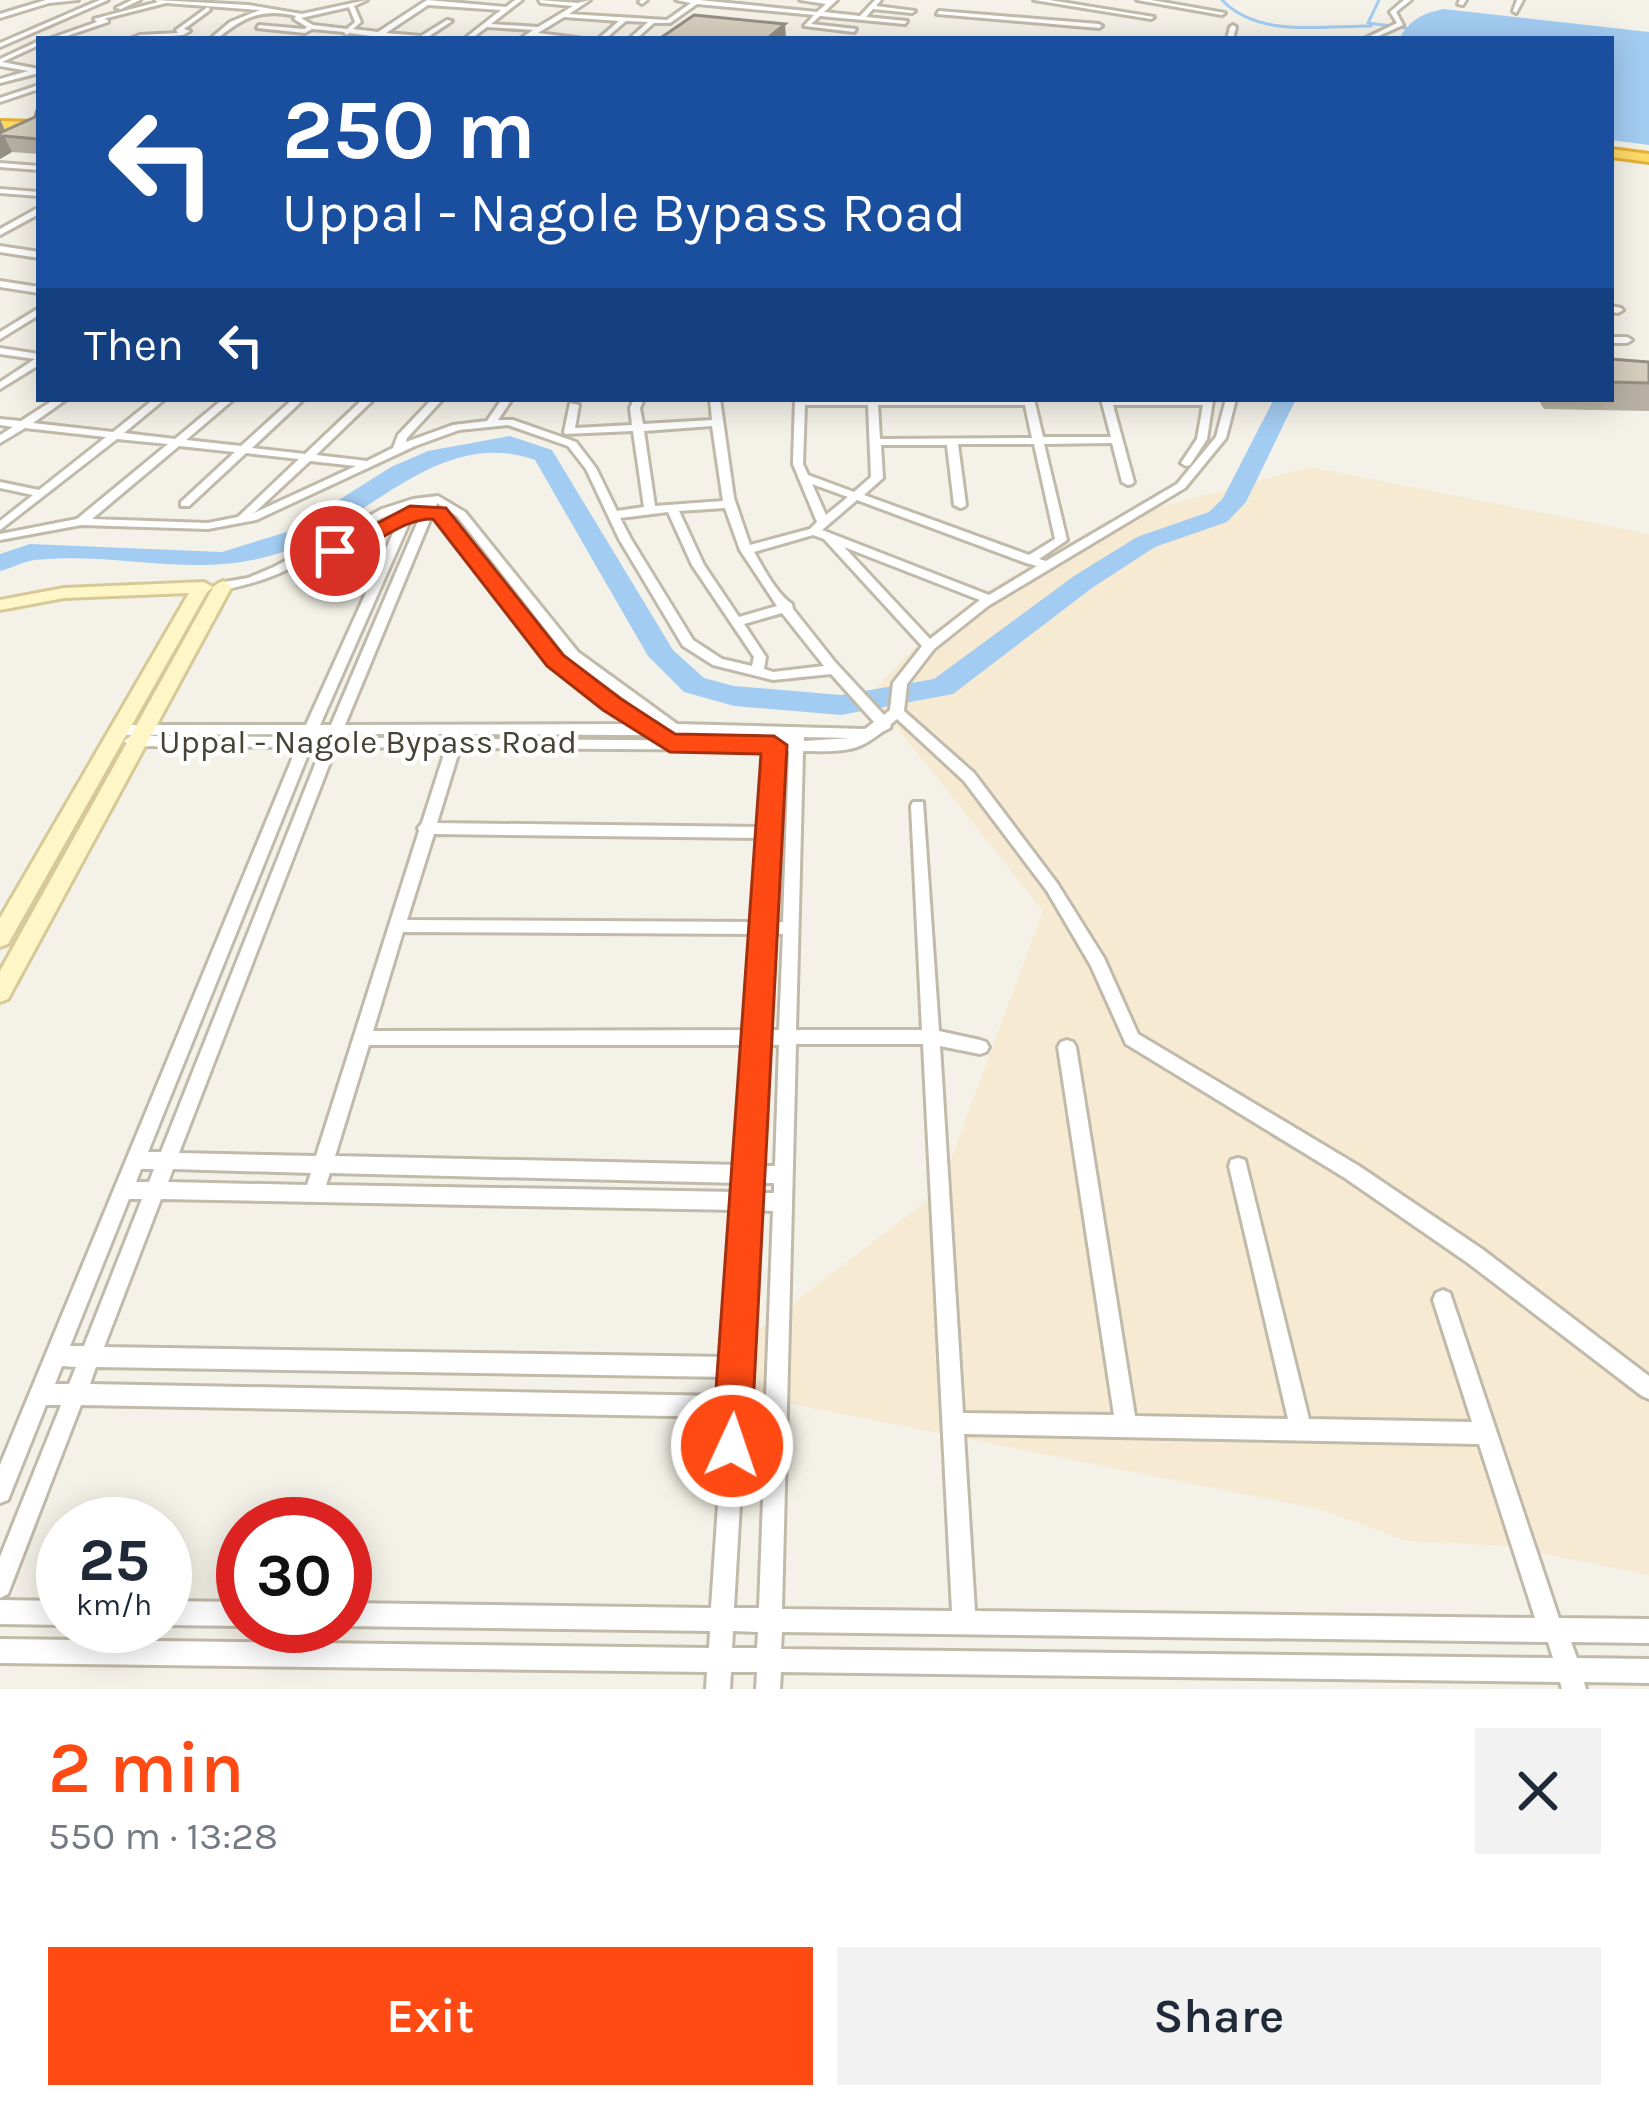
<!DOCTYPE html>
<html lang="en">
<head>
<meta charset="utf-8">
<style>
  :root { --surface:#fff; --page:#f2f2f3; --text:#1f2937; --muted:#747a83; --accent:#ff4a14 }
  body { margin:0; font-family:Karla,sans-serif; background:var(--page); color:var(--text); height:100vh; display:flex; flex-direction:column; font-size:45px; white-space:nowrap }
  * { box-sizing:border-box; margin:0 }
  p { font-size:39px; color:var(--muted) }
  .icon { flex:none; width:66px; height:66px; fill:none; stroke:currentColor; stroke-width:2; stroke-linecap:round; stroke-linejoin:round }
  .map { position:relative; height:1689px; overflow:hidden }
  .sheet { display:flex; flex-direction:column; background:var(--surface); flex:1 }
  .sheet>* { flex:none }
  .top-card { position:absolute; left:36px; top:36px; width:1578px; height:366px; border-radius:0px; box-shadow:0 6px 30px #0003; background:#1a4fa0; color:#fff; overflow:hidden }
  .speed { position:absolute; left:36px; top:1497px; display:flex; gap:24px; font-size:60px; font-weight:700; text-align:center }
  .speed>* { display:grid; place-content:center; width:156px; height:156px; border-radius:50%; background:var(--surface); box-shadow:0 6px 30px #0003; line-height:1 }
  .speed small { font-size:30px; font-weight:400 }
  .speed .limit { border:18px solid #d22; background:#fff; color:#111 }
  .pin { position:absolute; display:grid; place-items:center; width:102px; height:102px; color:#fff; margin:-51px; border:6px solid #fff; border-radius:50%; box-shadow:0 3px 12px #0007 }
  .me { position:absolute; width:132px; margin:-66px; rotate:3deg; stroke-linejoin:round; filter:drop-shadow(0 0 9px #0008) }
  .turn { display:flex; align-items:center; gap:42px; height:252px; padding:0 48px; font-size:54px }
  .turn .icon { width:156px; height:156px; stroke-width:2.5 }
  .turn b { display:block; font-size:84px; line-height:102px }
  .then { display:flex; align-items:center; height:114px; padding:0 48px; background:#0003; gap:24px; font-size:45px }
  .round { display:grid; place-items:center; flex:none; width:126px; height:126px; border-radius:0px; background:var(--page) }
  .summary { display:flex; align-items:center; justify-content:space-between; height:204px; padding:0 48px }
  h1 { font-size:72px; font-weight:600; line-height:90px; color:var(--accent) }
  .action { display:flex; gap:24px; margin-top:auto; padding:24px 48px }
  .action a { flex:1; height:138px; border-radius:0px; background:var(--accent); color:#fff; font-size:48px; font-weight:600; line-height:138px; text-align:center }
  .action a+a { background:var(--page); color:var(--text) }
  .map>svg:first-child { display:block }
  .commercial { fill:#f7ead3 }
  .water { fill:#a3ccf2 }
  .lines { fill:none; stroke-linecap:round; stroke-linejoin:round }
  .stream { stroke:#a3ccf2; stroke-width:3 }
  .river { fill:#a3ccf2; fill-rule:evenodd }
  .street-casing { stroke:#c0baaa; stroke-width:6 }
  .secondary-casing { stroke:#d6c997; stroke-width:6 }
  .highway-casing { stroke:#e2b034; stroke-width:6 }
  .street { fill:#fff; fill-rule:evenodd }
  .secondary { fill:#fff6c7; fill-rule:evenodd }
  .highway { fill:#ffd968; fill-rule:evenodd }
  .wall { fill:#b8b1a3 }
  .shaded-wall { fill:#969084 }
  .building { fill:#d6cebd; stroke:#969084; stroke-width:3 }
  .route { fill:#ff4a14; stroke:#a6300d; stroke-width:3 }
  .labels { text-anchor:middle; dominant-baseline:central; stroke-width:9; stroke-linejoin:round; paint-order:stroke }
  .street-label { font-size:33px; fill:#484236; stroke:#fff }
</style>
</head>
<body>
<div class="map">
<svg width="1649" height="1689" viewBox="0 0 1649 1689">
  <rect width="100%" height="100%" fill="#f4f2e8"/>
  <polygon class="commercial" points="1310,467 1649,534 1649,1575 1506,1546 1407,1541 1319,1509 722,1390 709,1368 939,1191 1043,911 870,694 921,641 983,593 1107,521"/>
  <path class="water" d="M1444,9L1649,32V145L1611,140V39H1399C1410,20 1422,13 1444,9Z"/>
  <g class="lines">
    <g class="stream">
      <path d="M1222,0C1258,38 1323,26 1371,26"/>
      <polyline points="1379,0 1368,23 1406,28"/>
    </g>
    <path class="river" d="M1274,399H1296L1246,502L1227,522L1155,547L1092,588L953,694L841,715L734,706L684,692L648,656L535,460C448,429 381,505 309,541C212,588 133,550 35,560C24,561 12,568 0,571V554L30,544L222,552L290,531L391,467L428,451L510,436L552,450L673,650L704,678L734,686L841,695L934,679L1074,576L1137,537L1209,512L1223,498Z"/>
    <g class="street-casing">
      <g id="street">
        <polygon points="46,0 78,0 49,3 0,18 0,14"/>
        <polygon points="100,0 108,0 0,47 0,43"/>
        <polygon points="132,0 140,0 121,9 116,8"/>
        <path d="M155,0L248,5L302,14L367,0L354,6L361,22L353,29L378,32L427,0L506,7L515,0H522L491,24L538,27L573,6L541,3L539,0L578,3L590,0L569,14L667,20L691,3L676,0H699L817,12L826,4L800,0H837L824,12L860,16L875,0H881L876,6L915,11L912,13L873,9L866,17L907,21L905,24L820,16L811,24L856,29L854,32L804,26L814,15L697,4L670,23H654L636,39H629L648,22L626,21L605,39H598L619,21L564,17L538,33L584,39L532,36L520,39L533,30L487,27L471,39H464L501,10L428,5L386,33L421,36L447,20L452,21L428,37L433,39L378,37L350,33L346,35L344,32L312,29L305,33L257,28L259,25L304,29L307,27L294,19L296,16C262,8 243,17 217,39H210L230,22L260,10L166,3L107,18L104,19L108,20V22L58,39H49L97,22L94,19L158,2ZM349,7L355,22L347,29L313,25L301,18Z"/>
        <polygon points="641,0 647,0 642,4 639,2"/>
        <polygon points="1034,0 1049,0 1154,17 1151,19"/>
        <polygon points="1137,0 1151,0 1225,13 1222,15"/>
        <polygon points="1404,0 1411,0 1396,12 1403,25 1372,39 1364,39 1397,23 1390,12"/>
        <polygon points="1460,0 1466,0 1463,5 1458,4"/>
        <polygon points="1517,0 1523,0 1516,13 1513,11"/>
        <polygon points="208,7 210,10 184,29 190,31 183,35 130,39 140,35 178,33 176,30"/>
        <polygon points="939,11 1099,24 1102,26 1099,28 937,14"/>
        <polygon points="1233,25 1236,27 1233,39 1227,39 1230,27"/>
        <polygon points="39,41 39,45 2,62 39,69 39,73 0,83 0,79 28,71 0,66 0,59"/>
        <polygon points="39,85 39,89 0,102 0,98"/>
        <polygon points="0,163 39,166 39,170 0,167"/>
        <polygon points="0,189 39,192 39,196 0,193"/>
        <polygon points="36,209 39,209 39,214 0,235 0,229"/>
        <polygon points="0,246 39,252 39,258 0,252"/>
        <polygon points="0,281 39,287 39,293 0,287"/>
        <polygon points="1611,306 1621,308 1623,310 1618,313 1611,312"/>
        <polygon points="39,308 39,315 0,339 0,332"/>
        <polygon points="1611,337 1627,337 1632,340 1627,343 1611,343"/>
        <polygon points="0,348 39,354 39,365 0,389 0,382 35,359 0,354"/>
        <path d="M55,399H67L33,423L113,432L154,399H165L124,433L175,439L223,399H234L186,440L241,446L293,399H304L252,448L305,454L363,399H374L316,455L367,461L393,448L398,435L432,399H443L407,438L406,442L453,425L487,421L502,399H512L498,420H513L576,442L596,468L617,511L644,507L633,431L565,434L564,432L570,403L579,405L575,428L632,425L630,408L634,399H644L640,408L643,424L712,420L710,399H720L734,498L750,545L810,529L817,522L793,464L795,399H1034L1043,437H1111L1101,399L1213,400L1207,439L1190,465L1186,466L1181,463L1197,439L1203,405H1113L1134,482L1132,484L1128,485L1122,482L1112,443L1044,444L1067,540L1039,559L1046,561L1177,484L1216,437L1226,399H1236L1226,438L1185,488L988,606L934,649L907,684L904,711L974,773L1057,883L1104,958L1138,1034L1359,1166L1482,1249L1649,1376V1399L1642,1396L1468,1263L1345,1178L1126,1044L1091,966L1047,891L964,781L897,719L891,724L890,728C880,732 874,739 864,744C847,753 822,751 803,751L796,1030H922L911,806L913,802H923L939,1031L980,1040L986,1042L989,1047L986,1052L980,1054L940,1046L963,1413L1114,1415L1058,1047L1061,1042L1067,1040L1073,1042L1076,1047L1135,1416L1288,1419L1229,1166L1231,1160L1238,1158L1245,1160L1309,1419L1472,1422L1433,1300L1436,1293L1443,1290L1450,1293L1559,1618L1649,1619V1643L1571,1642L1577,1658L1649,1659V1683L1584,1682L1586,1689H1562L1560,1682L781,1672L780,1689H756L757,1672H731L730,1689H706L707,1672L0,1663V1639L709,1648L710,1631L343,1626L345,1603L711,1608L724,1417L81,1405L8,1594L0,1598V1557L61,1405H46L8,1500L0,1503V1465L297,747L131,746L124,741L131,736L301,737L302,734L118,735L111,730L118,725H306L404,509C362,524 326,551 286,570C266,580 245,585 223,590L217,586L219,583L248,578L274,567L382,509L413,499L438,496L465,512L578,652L677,724L865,729L874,722L831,674L773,680L713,665L683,646L619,539L586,469L568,446L508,425L459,430L415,446L256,520L208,529L81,525L0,540V534L77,519L168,444L117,439L0,530V521L33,495L0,488V482L39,490L106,437L25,428L0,443V435L13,427L0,425V419L21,421ZM805,405H868L871,477L854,492L808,475L803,464ZM878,405H1025L1032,438L880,439ZM712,426L723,501L655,506L644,431ZM958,444H1034L1055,539L1029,555L864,495L883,478L881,445H947L954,505L960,508L964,507L966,505ZM179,446L235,452L181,502V506H189L246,453L299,459L238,517L208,523L92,519ZM310,461L356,466L254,513ZM812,484L848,497L826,515ZM857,500L1026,563L1037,566L989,595L822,530ZM437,503L457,516L568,658L659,724H651L560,658L452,519L443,511L435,509ZM725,508L740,550L777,606L739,617L704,565L679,511ZM414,512L421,514L331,725H320ZM668,512L692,565L754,657L752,666L722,659L693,640L631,539L620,518ZM432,515L444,523L550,664L633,724L345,725ZM813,535L824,539L922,646L893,683L890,710L884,715L835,662L793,609L792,604C776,593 764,569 754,552ZM844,547L980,600L930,639ZM782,613L824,666L773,672L764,669L766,657L744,624ZM341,734H453L449,738H340ZM459,734L768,736V741L463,739ZM804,737L851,738L804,741ZM311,747H322L161,1152H148ZM336,747L446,748L422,823L418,828L419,831L316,1156L179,1153ZM460,748L767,750L762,827L437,823ZM781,750L789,751L783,922H772L776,838L783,833L777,828ZM434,834L761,838L756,922L407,920ZM403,932L755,934L749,1030L373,1031ZM771,934H783L779,1030H766ZM796,1044H923L952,1611L782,1609ZM369,1045H748L740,1165L335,1156ZM765,1045H779L775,1166H758ZM141,1169H154L149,1182H136ZM173,1169L311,1173L307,1185L168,1182ZM330,1173L739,1183L738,1192L326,1185ZM757,1183H774V1193H757ZM129,1199H142L84,1346H70ZM161,1199L737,1210L728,1357L104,1347ZM756,1210L773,1211L766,1396H746ZM62,1366L76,1367L69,1384H55ZM96,1367L726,1377L725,1396L90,1384ZM745,1417H766L759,1608H734ZM964,1434L1479,1444L1535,1618L975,1611ZM733,1631L758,1632L757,1648H732ZM782,1632L1548,1642L1553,1658L781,1649Z"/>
        <polygon points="0,1600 63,1601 63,1625 0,1624"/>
        <polygon points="165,1601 243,1602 243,1626 165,1625"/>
      </g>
    </g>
    <g class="secondary-casing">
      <g id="secondary">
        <polygon points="223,581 232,586 8,999 0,1002 0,971 214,586"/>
        <polygon points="204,582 213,587 207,592 8,944 0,947 0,918 189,593 64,598 0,610 0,600 64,588"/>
      </g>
    </g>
    <g class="highway-casing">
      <g id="highway">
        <polygon points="0,121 39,122 39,130 0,129"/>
        <polygon points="1611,149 1649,154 1649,162 1611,157"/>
      </g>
    </g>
    <use href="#street" class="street"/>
    <use href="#secondary" class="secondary"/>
    <use href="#highway" class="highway"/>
  </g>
  <g class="wall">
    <polygon points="39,108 39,154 12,152 0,159 0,119 5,130 35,117"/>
    <polygon points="1611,359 1649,362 1649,411 1544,409 1538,399 1611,399"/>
  </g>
  <g class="shaded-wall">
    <polygon points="785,24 786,39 767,39"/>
    <polygon points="0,119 6,134 4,136 12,152 0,159"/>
  </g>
  <g class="building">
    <polygon points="694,15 785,24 767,39 659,39"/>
    <polygon points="39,108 39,139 4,136 0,138 0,133 35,117 37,110"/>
    <polygon points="1611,359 1649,362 1649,383 1611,382"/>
  </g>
  <path class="route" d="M410,506L446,508L563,655L621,699L675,734L774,736L787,745L751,1446L746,1460L732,1466L718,1460L712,1446L761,754L670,752L603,710L547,666L433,519C395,518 364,560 328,556L325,551Z"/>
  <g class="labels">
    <g class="street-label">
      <text x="368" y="742">Uppal - Nagole Bypass Road</text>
    </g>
  </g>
</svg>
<div class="speed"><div>25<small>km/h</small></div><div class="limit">30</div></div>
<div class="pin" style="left:335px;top:551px;background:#d93025"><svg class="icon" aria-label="arrive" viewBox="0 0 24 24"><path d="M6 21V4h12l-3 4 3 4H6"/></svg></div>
<svg class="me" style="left:732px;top:1446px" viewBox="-20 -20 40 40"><circle r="17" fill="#ff4a14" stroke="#fff" stroke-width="3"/><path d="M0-11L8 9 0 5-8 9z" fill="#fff"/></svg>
<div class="top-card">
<div class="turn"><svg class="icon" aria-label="left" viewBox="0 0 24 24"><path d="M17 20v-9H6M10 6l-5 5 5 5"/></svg><div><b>250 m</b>Uppal - Nagole Bypass Road</div></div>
<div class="then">Then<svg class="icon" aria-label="left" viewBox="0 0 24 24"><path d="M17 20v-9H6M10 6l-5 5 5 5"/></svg></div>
</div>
</div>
<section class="sheet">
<div class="summary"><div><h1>2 min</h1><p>550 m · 13:28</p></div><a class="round"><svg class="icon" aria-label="close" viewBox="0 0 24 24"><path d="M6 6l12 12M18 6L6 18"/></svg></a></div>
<div class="action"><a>Exit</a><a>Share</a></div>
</section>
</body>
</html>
